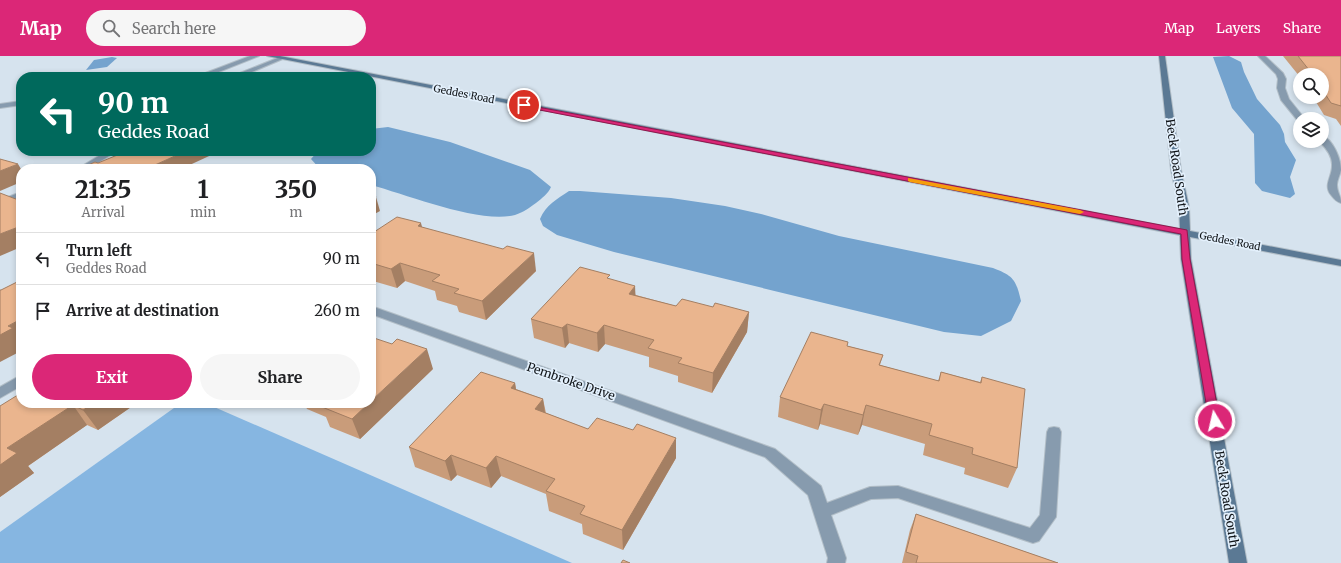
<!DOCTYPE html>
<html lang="en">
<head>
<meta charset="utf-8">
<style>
  :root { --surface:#fff; --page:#f6f6f6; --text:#202124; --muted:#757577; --line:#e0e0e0; --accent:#db2777 }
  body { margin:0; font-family:Merriweather,serif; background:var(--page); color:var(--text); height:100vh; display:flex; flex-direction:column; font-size:15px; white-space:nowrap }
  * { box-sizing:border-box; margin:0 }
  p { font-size:13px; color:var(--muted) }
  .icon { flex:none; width:22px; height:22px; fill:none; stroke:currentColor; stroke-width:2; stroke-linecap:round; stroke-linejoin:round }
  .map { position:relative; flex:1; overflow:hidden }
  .panel { position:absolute; left:16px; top:108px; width:360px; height:244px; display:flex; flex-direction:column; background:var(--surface); border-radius:16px; box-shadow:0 2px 6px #0003 }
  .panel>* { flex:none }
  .top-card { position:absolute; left:16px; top:16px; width:360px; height:84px; border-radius:16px; box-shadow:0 2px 6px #0003; background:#00695c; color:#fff; overflow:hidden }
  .tools { position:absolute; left:1293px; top:12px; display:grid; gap:8px }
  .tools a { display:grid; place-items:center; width:36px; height:36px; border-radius:50%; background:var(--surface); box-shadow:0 2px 6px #0003; font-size:20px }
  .pin { position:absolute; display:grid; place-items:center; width:34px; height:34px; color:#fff; margin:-17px; border:2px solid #fff; border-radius:50%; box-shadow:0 1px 4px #0007 }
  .me { position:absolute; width:44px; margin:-22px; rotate:351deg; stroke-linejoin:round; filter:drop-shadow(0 0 3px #0008) }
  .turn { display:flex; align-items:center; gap:14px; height:84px; padding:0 16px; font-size:18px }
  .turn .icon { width:52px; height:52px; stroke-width:2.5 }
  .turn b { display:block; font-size:28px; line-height:34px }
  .eta { display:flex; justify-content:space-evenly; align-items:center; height:68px; text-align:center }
  .eta b { font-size:24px; font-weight:700; line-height:28px }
  .cta { display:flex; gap:8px; margin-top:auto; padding:8px 16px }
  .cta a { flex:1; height:46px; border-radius:24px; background:var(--accent); color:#fff; font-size:16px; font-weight:700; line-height:46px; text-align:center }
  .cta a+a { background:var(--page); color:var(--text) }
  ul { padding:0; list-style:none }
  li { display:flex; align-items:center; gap:12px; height:52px; padding:0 16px; border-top:1px solid var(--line) }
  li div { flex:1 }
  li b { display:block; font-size:15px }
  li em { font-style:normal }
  header { display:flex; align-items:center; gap:24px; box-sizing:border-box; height:56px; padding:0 20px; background:var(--accent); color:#fff }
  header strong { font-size:19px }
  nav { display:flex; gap:22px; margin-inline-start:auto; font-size:14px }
  .search { width:280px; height:36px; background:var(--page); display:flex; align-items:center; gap:10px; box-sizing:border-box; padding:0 14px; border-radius:22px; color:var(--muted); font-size:15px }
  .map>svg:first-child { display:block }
  .forest { fill:#86b6e1 }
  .water { fill:#74a3ce }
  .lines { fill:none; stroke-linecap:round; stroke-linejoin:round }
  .street-casing { stroke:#b2bec7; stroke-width:2 }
  .secondary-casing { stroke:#b2bec7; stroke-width:2 }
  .street { fill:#879bae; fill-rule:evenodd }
  .secondary { fill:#5b7994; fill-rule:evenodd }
  .wall { fill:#c99c7a }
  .shaded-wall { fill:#a47f63 }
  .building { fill:#eab58e; stroke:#a47f63 }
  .route { fill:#db2777; stroke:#8e194d }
  .slow { fill:#f59e0b }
  .labels { text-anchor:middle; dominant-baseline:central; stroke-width:3.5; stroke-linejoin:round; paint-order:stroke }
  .far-street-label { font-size:10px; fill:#101418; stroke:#e3f0fc }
  .street-label { font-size:12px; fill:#101418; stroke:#e3f0fc }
</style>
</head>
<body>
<header>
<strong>Map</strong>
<div class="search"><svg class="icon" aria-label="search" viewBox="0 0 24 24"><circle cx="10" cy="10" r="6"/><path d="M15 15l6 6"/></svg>Search here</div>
<nav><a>Map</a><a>Layers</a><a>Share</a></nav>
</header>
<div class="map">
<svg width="1341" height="507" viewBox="0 0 1341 507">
  <rect width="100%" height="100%" fill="#d6e3ee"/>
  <polygon class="forest" points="181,347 205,347 572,507 0,507 0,476"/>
  <g class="water">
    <polygon points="1229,0 1241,6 1244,16 1257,43 1280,69 1284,78 1285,86 1296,104 1290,121 1295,138 1290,142 1262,135 1255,127 1254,78 1232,52 1213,1"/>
    <polygon points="112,1 117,2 107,11 86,14 94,4"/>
    <path d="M388,71L450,86L530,114L551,131C548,138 542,142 536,147C529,152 524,156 515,159C479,168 408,139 371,129V113H320L311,103L318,95H371V73Z"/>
    <path d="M569,135H580L671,142L725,150L761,158L839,180L993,212C1014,220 1016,224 1021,245L1011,265L981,280L944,276L614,196L557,179L543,170L540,163C546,149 557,143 569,135Z"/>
  </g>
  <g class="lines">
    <g class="street-casing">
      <g id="street">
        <polygon points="250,0 259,0 206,21 195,21"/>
        <polygon points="1258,0 1265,0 1283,17 1286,23 1285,32 1289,43 1305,63 1298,65 1281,44 1277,32 1278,23 1276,18"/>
        <polygon points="280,1 285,2 240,21 230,21"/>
        <polygon points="21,45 21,49 0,52 0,48"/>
        <path d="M1322,80C1333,83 1341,103 1341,114C1340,119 1337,124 1337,129C1337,136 1341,140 1341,147C1337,146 1334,143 1331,139C1323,129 1332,121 1332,110C1333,100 1325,91 1319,85H1322Z"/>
        <polygon points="107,95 117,95 88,113 77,113"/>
        <polygon points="21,136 21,142 0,151 0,144"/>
        <polygon points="371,250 775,393 821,430 827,447 870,431 898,430 1030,472 1040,459 1047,376 1049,372 1054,371 1059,372 1061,376 1056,461 1039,485 1033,487 898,442 871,443 831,459 846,502 845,507 827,507 828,502 808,439 765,401 371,258"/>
        <polygon points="21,319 21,330 0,342 0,331"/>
      </g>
    </g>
    <g class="secondary-casing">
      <polygon id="secondary" points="267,0 280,0 1180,173 1179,151 1171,114 1159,0 1165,0 1181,114 1189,151 1190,175 1341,204 1341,210 1190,181 1191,203 1247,507 1229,507 1181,203 1180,179"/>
    </g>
    <use href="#street" class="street"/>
    <use href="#secondary" class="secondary"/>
  </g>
  <g class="wall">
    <polygon points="1283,0 1341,0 1341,70 1336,63 1324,59 1313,41 1322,41 1322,19 1300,19 1300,21"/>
    <polygon points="422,171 536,215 486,264 459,256 457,250 437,244 435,235 405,225 397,232 373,225 371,226 371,178"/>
    <polygon points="610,223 636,239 676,250 713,251 749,256 747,276 712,337 678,326 678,320 649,311 649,301 605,288 598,296 569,287 565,292 534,282 531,263"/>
    <polygon points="848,290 883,299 880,309 938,325 941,316 980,326 982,321 1017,412 1008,432 964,418 965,412 923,399 925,388 862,369 858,379 820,368 818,374 778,361 780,341"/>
    <polygon points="433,313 360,383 330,371 326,361 307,353 304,347 371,347"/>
    <polygon points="515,327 516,333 543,343 546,357 588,373 676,402 623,494 583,478 582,468 549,455 546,438 501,420 491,432 457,419 451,425 415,411 409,391"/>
    <polygon points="21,347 145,347 139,351 134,349 98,374 87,369 28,410 34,417 0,441"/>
    <polygon points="916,458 1058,507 902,507 910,474"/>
  </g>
  <g class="shaded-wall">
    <polygon points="186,95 220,95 181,113 146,113"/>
    <polygon points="18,108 21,113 21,126 0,135 0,115"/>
    <polygon points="376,141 380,155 371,160 371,144"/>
    <polygon points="421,167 426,185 418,170"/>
    <polygon points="21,170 21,191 0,200 0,178"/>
    <polygon points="534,197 536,215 486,264 482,245"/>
    <polygon points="400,207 405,225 397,232 391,213"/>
    <polygon points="371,219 373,225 371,226"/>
    <polygon points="635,230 636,249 629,238"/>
    <polygon points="749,256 747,276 712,337 713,317"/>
    <polygon points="21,263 21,295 0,306 0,279 8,270"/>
    <polygon points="567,268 569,287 565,292 562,272"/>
    <polygon points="604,269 605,288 598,296 597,277"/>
    <polygon points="427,293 433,313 360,383 352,363 369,347 371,347 371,345"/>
    <polygon points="515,327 518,347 511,332"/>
    <polygon points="543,343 546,363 535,353"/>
    <polygon points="95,347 133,347 134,349 98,374 83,354"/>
    <polygon points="136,347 145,347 139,351"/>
    <polygon points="824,348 820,368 818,374 821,354"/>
    <polygon points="73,349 87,369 28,410 34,417 0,441 0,409 7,392"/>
    <polygon points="866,349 862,369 858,379 863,359"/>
    <polygon points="676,382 676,402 623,494 622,474"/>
    <polygon points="451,399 457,419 451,425 445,405"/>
    <polygon points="496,400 501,420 491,432 486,412"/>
  </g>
  <g class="building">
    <polygon points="1298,0 1341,0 1341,50 1331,47 1322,33 1322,19 1313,19"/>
    <polygon points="127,95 186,95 146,113 79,113 95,106 98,107"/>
    <polygon points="0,103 18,108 0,115"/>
    <polygon points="371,134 376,141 371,144"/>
    <polygon points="0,137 21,145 21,170 0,178"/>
    <polygon points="397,161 421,167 418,170 503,193 507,190 534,197 482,245 454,237 459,233 432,225 440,219 400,207 391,213 371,207 371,178"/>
    <polygon points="580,211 610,219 607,222 635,230 629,238 676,250 682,243 713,251 715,247 749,256 713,317 678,307 682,302 648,292 654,284 604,269 597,277 567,268 562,272 531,263"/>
    <polygon points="21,224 21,263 8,270 13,272 0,279 0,234 1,234"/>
    <polygon points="811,276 848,286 847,290 883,299 879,309 939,325 941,316 981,327 982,321 1025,333 1017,412 972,398 973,392 929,379 932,368 866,349 863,359 824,348 821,354 780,341"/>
    <polygon points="371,281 392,288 397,283 427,293 371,345"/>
    <polygon points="481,316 515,327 511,332 543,343 535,353 588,373 597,362 633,374 637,368 676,382 622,474 580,458 585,450 546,435 555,423 496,400 486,412 451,399 445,405 409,391"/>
    <polygon points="21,337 21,347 95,347 83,354 73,349 7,392 17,397 0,409 0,350"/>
    <polygon points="326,347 369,347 352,363 322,351"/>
    <polygon points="916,458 1058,507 916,507 918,500 906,496"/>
    <polygon points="623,504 630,507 621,507"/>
  </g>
  <polygon class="route" points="522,48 1187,174 1190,203 1220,365 1215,369 1209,365 1182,203 1181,178 524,51 521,49"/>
  <polygon class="slow" points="908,122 1080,154 1084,156 1080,158 910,126 908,125"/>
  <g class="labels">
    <g class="far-street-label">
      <text transform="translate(464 38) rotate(11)">Geddes Road</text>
      <text transform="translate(1230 185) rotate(11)">Geddes Road</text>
    </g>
    <g class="street-label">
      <text transform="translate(1177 111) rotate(82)">Beck Road South</text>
      <text transform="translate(571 325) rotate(19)">Pembroke Drive</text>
      <text transform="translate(1227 443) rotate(81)">Beck Road South</text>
    </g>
  </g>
</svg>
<div class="tools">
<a><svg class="icon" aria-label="search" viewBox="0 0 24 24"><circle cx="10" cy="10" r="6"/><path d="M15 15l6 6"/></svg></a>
<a><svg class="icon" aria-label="layers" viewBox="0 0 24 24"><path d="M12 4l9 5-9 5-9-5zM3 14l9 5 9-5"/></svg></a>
</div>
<div class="pin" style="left:524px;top:49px;background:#d93025"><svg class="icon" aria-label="arrive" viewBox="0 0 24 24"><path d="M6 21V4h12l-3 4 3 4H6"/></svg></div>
<svg class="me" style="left:1215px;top:365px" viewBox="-20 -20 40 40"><circle r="17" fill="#db2777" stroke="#fff" stroke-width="3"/><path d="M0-11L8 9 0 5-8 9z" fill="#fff"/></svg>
<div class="top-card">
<div class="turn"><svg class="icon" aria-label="left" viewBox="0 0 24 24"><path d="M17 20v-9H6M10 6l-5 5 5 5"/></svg><div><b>90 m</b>Geddes Road</div></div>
</div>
<section class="panel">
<div class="eta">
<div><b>21:35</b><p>Arrival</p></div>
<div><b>1</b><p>min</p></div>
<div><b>350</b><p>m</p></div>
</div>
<ul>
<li><svg class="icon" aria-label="left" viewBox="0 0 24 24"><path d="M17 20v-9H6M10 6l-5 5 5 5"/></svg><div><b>Turn left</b><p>Geddes Road</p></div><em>90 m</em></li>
<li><svg class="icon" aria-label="arrive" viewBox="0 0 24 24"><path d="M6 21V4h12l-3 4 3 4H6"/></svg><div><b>Arrive at destination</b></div><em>260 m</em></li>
</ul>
<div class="cta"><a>Exit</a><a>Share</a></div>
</section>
</div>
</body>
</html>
